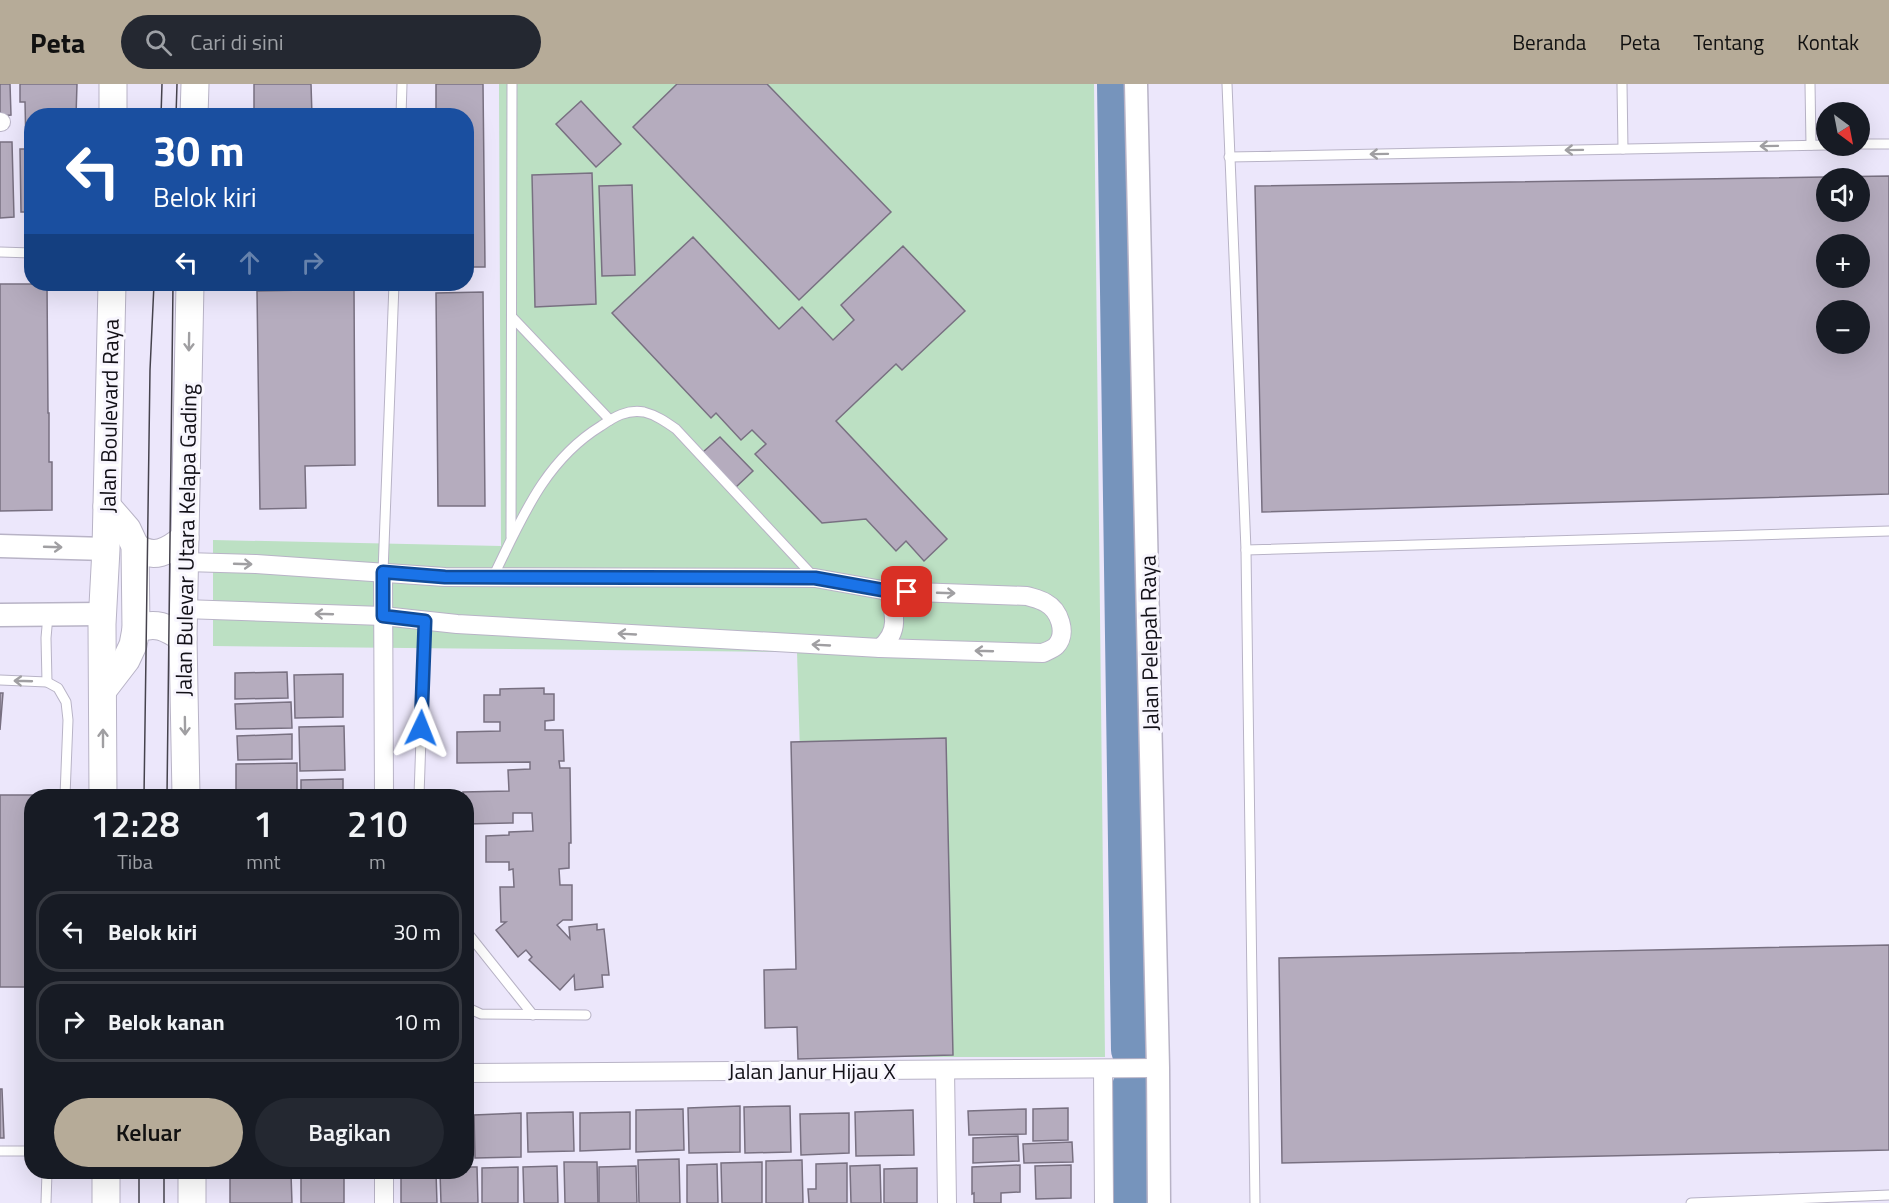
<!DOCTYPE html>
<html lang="id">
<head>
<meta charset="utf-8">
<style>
  :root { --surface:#171b24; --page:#242831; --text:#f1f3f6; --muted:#9ea1a6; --line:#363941; --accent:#b6ab98 }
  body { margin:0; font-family:"Titillium Web",sans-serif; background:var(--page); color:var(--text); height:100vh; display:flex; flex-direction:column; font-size:22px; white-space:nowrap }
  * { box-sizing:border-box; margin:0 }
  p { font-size:20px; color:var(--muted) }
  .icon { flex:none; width:33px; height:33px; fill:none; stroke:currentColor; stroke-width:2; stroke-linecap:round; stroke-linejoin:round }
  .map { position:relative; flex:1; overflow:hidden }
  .side { position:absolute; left:24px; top:705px; width:450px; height:390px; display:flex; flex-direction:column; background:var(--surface); border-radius:24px; box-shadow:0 6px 24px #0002 }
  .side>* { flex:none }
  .hud { position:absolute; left:24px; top:24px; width:450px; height:183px; border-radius:24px; box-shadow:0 6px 24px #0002; background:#1a4fa0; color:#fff; overflow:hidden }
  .needle { width:39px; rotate:148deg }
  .tools { position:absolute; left:1816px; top:18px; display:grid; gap:12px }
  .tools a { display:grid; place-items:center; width:54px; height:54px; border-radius:50%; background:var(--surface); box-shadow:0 6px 24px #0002; font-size:30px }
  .pin { position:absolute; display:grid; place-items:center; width:51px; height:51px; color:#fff; margin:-26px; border-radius:12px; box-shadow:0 3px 9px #0006 }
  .me { position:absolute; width:66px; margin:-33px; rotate:2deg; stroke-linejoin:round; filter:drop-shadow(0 0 4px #0008) }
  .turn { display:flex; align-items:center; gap:21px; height:126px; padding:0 30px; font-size:27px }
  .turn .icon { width:78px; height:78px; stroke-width:2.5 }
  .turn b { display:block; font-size:42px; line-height:51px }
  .lanes { display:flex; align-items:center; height:57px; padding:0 30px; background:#0003; justify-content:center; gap:30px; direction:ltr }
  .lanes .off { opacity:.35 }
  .eta { display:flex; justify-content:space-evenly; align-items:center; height:102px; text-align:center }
  .eta b { font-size:36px; font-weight:600; line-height:42px }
  .action { display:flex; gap:12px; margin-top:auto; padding:12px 30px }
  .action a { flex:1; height:69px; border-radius:36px; background:var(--accent); color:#111; font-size:24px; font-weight:600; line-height:69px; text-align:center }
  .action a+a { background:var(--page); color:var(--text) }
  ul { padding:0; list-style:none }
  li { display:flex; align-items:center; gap:18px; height:81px; margin:0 12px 9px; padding:0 18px; border:3px solid var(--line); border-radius:24px }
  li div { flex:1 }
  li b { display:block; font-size:22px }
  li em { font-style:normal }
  header { display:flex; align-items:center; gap:36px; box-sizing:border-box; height:84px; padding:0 30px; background:var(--accent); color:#111 }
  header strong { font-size:28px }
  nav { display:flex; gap:33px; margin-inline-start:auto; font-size:21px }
  .search { width:420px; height:54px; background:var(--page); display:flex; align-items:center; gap:15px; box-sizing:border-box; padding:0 21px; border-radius:33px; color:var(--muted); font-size:22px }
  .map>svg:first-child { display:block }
  .garden { fill:#bce0c3 }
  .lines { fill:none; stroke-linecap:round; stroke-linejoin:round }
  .river { stroke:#7694bc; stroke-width:40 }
  .building { fill:#b5acbe; stroke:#787081; stroke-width:1.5; fill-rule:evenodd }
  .service-casing { stroke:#b8b3c6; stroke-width:11 }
  .minor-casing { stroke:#b8b3c6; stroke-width:20 }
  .tertiary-casing { stroke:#b8b3c6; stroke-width:25 }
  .secondary-casing { stroke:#b8b3c6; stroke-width:29 }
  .service { stroke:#fff; stroke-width:9 }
  .minor { stroke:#fff; stroke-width:18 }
  .tertiary { stroke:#fff; stroke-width:22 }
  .secondary { stroke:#fff; stroke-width:27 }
  .tram { stroke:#46434d; stroke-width:1.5 }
  .oneway { stroke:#a09fa2 }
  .route-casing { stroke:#114b97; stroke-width:15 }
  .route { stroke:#1a73e8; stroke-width:10 }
  .labels { text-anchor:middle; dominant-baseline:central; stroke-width:6; stroke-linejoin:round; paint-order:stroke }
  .street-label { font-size:22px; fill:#121017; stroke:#f8f6fe }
</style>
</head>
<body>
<header>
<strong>Peta</strong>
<div class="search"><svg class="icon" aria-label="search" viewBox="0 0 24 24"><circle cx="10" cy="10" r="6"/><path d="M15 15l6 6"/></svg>Cari di sini</div>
<nav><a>Beranda</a><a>Peta</a><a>Tentang</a><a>Kontak</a></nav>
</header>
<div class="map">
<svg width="1889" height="1119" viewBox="0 0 1889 1119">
  <rect width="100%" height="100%" fill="#ece7fb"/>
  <polygon class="garden" points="499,0 1094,0 1105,973 809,973 797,568 213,562 213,456 501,462"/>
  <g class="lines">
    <g class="river">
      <polyline points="1117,0 1131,966"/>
      <polyline points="1132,1003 1133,1119"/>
    </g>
  </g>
  <g class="building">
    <polygon points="0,0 10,0 11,31 0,32"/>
    <polygon points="20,0 77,0 76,32 32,32 32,128 21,128 20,65 26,65 25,18 20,18"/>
    <polygon points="254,0 311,0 312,32 254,32"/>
    <polygon points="436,0 483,0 485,183 466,183 466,32 436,32"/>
    <polygon points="677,0 767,0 891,128 799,216 633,43"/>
    <polygon points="581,17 621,60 596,83 556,40"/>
    <polygon points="0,58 12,58 14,133 0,134"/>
    <polygon points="592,89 596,220 535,223 532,91"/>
    <path d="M1889,92V410L1262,428L1255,102ZM1827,94H1860V128H1827ZM1827,160H1860V194H1827ZM1827,226H1860V260H1827Z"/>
    <polygon points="632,101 635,191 602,192 599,102"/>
    <polygon points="693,153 779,245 802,223 833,256 854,236 841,221 903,162 965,227 902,286 896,280 836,337 947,455 924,477 906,457 896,467 866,435 822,439 755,370 766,360 752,346 741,356 716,329 711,334 612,229"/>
    <polygon points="0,200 47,200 48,329 49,329 49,378 52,378 52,426 0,427"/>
    <polygon points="354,205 355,381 305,382 306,424 260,425 257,207"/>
    <polygon points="483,208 485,422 438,422 436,209"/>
    <polygon points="720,353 753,387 736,403 703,368"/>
    <polygon points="287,588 288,614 235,615 235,589"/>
    <polygon points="343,590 343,633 295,634 294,591"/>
    <polygon points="544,604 544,610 554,610 554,636 545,637 545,646 563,646 564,677 559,677 560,684 570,684 571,759 569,759 569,784 559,785 560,801 572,801 572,836 563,836 557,841 570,855 569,843 597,840 597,846 604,845 609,891 602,891 603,903 575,906 574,891 560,906 529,876 532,873 526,866 518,873 496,846 506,838 501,838 500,803 514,803 513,785 509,786 509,778 486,778 486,752 509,751 509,748 533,747 532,729 513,729 513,739 466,740 466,712 464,712 463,708 509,707 508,686 530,685 530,678 457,679 457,648 500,647 500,638 484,638 484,611 500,611 500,605"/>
    <polygon points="0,609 3,609 0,646"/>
    <polygon points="291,618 292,644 236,645 235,620"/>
    <polygon points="344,642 345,686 300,687 299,643"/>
    <polygon points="292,650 292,675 238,676 237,652"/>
    <polygon points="946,654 953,971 798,975 797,943 765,944 764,886 796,885 791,658"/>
    <polygon points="297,679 297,706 236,708 236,680"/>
    <polygon points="343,695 343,712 301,712 301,696"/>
    <polygon points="0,711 41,711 41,712 32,712 32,903 0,903"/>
    <polygon points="1889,861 1889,1066 1282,1079 1279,874"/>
    <polygon points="0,1005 2,1005 4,1054 0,1054"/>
    <polygon points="740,1022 740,1068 689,1069 688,1024"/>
    <polygon points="790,1022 791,1068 745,1069 744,1023"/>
    <polygon points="1068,1024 1068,1056 1033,1057 1033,1025"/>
    <polygon points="683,1025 684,1066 636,1068 636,1026"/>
    <polygon points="1026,1025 1026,1050 969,1051 968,1027"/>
    <polygon points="913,1026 914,1071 856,1072 855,1028"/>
    <polygon points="573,1028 574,1067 528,1068 527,1029"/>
    <polygon points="630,1028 630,1065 580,1067 580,1029"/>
    <polygon points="521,1029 521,1073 475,1074 474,1031"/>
    <polygon points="849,1029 849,1069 801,1071 800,1030"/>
    <polygon points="466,1038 468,1075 466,1075"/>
    <polygon points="1018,1052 1019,1077 973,1079 973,1054"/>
    <polygon points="1072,1058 1073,1078 1024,1079 1023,1060"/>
    <polygon points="679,1075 680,1119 639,1119 638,1076"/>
    <polygon points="802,1076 803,1119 766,1119 766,1077"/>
    <polygon points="564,1078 597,1078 598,1119 565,1119"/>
    <polygon points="762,1078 762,1119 722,1119 721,1079"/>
    <polygon points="847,1079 847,1119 809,1119 808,1105 816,1105 816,1080"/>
    <polygon points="717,1080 718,1119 687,1119 687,1081"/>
    <polygon points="880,1081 881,1119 851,1119 850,1082"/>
    <polygon points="1020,1081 1020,1108 1001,1109 1001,1119 974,1119 974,1109 972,1110 972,1083"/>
    <polygon points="1071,1081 1071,1114 1036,1115 1035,1082"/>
    <polygon points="557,1082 558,1119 524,1119 523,1083"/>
    <polygon points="636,1082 637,1119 599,1119 599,1083"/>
    <polygon points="466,1083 477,1083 478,1119 441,1119 440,1088 466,1088"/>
    <polygon points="518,1083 518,1119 482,1119 482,1084"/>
    <polygon points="917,1084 917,1119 884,1119 884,1085"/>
    <rect x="301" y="1088" width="43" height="31"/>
    <polygon points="401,1088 436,1088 437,1119 401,1119"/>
    <polygon points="230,1090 291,1090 292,1119 230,1119"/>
  </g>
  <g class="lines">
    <g class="service-casing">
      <g id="service">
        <polyline points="1227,0 1246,466 1255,1119"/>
        <polyline points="1622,0 1623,65"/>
        <polyline points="1810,0 1811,61"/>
        <polyline points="401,32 402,0"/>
        <polyline points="1860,60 1889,60"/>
        <polyline points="1229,73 1827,61"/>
        <polyline points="0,168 32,169"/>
        <polyline points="513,234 610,336"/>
        <polyline points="511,453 512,0"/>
        <polyline points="1246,466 1889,447"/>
        <polyline points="383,488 394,200"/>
        <path d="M493,493C521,436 544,377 601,342C614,333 627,325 644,328C656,331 666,338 676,345L814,493"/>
        <polyline points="0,596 47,598 58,604 66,618 68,636 65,712"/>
        <polyline points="47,598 46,554 48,531"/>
        <polyline points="419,712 425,537"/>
        <polyline points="466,847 533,931"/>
        <polyline points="466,923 481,930 586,931"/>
        <polyline points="0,1067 32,1067"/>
        <polyline points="46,1119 47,1088"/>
        <polyline points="1691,1119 1889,1111"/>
      </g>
    </g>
    <g class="minor-casing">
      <g id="minor">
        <polyline points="0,38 1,38"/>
        <polyline points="383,488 384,712"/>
        <path d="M184,525L383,532L457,540L880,564L1043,569C1047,567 1053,565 1056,562C1068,549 1059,526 1046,519C1040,515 1033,514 1027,512L888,507L815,494L445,493L256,480L185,478"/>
        <path d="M880,564C900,548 895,529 888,507"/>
        <polyline points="1103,985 1104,1119"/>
        <polyline points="945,986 947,1119"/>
        <polyline points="466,989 1158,984"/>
        <polyline points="384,1119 384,1088"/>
      </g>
    </g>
    <g class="tertiary-casing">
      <g id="tertiary">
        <polyline points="1136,0 1158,984 1159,1119"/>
        <polyline points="0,462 106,465"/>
        <polyline points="0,531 102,530"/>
      </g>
    </g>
    <g class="secondary-casing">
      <g id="secondary">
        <polyline points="113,0 113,32"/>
        <polyline points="194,32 195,0"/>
        <path d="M135,462C153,477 169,467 185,454"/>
        <path d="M136,545C156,537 166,543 183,554"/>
        <polyline points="103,606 126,576 133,561 136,545 135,462 127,445 107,422"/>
        <polyline points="103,712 102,540 106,465 112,200"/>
        <polyline points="186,712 183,554 190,200"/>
        <polyline points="106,1088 106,1119"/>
        <polyline points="192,1119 192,1088"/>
      </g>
    </g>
    <use href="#service" class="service"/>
    <use href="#minor" class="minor"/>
    <use href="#tertiary" class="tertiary"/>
    <use href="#secondary" class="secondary"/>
    <g class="tram">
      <polyline points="161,32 162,0"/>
      <polyline points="176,32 177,0"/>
      <polyline points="144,712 150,286 154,200"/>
      <polyline points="167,712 173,200"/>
      <polyline points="139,1088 139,1119"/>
      <polyline points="164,1119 164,1088"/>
    </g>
  </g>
  <defs><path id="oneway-shaft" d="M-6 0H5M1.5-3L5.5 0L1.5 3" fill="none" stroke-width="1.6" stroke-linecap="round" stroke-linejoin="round" transform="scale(1.5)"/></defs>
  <g class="oneway">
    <use href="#oneway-shaft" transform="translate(1769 62) rotate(179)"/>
    <use href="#oneway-shaft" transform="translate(1574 66) rotate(179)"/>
    <use href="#oneway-shaft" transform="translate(1379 70) rotate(179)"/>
    <use href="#oneway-shaft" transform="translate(189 258) rotate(91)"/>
    <use href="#oneway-shaft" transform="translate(53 463) rotate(2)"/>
    <use href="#oneway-shaft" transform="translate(243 480) rotate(2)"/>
    <use href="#oneway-shaft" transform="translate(946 509) rotate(2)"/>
    <use href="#oneway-shaft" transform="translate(324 530) rotate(-178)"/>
    <use href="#oneway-shaft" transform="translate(627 550) rotate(-177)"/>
    <use href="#oneway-shaft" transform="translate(821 561) rotate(-177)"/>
    <use href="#oneway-shaft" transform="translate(984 567) rotate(-178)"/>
    <use href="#oneway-shaft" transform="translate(23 597) rotate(-178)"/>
    <use href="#oneway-shaft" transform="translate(185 642) rotate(89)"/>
    <use href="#oneway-shaft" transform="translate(103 654) rotate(-90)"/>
  </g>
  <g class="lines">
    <g class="route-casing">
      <polyline id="route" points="421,644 425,537 383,532 383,488 445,493 815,494 888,507 907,508"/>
    </g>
    <use href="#route" class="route"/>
  </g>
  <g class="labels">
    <g class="street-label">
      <text transform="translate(109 332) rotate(-89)">Jalan Boulevard Raya</text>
      <text transform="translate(186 456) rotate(-89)">Jalan Bulevar Utara Kelapa Gading</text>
      <text transform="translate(1149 559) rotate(-91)">Jalan Pelepah Raya</text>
      <text x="812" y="987">Jalan Janur Hijau X</text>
    </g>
  </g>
</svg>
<div class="tools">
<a><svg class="needle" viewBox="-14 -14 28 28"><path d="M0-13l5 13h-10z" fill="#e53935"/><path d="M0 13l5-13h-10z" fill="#9ea1a6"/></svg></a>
<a><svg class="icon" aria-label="sound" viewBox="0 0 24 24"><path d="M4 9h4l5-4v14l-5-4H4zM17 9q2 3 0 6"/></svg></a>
<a>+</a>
<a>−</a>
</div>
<div class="pin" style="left:907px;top:508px;background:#d93025"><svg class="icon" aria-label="arrive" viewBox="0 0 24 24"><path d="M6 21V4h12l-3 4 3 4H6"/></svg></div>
<svg class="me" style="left:421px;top:644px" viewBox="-20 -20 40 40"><path d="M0-17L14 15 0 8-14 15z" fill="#1a73e8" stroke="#fff" stroke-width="4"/></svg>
<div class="hud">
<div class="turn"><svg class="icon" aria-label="left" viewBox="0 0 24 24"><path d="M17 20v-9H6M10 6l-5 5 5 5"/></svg><div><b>30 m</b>Belok kiri</div></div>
<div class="lanes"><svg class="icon" aria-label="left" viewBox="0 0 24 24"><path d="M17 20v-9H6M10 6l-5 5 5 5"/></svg><svg class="icon off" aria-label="ahead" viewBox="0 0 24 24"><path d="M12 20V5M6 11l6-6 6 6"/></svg><svg class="icon off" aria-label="right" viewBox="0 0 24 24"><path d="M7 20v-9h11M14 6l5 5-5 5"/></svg></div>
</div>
<section class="side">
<div class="eta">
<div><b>12:28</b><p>Tiba</p></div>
<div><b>1</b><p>mnt</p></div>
<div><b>210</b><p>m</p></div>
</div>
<ul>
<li><svg class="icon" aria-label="left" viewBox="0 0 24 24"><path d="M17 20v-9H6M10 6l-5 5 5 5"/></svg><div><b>Belok kiri</b></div><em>30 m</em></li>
<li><svg class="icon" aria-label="right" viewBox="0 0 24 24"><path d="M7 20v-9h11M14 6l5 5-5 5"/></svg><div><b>Belok kanan</b></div><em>10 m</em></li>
</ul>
<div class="action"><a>Keluar</a><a>Bagikan</a></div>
</section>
</div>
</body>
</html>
